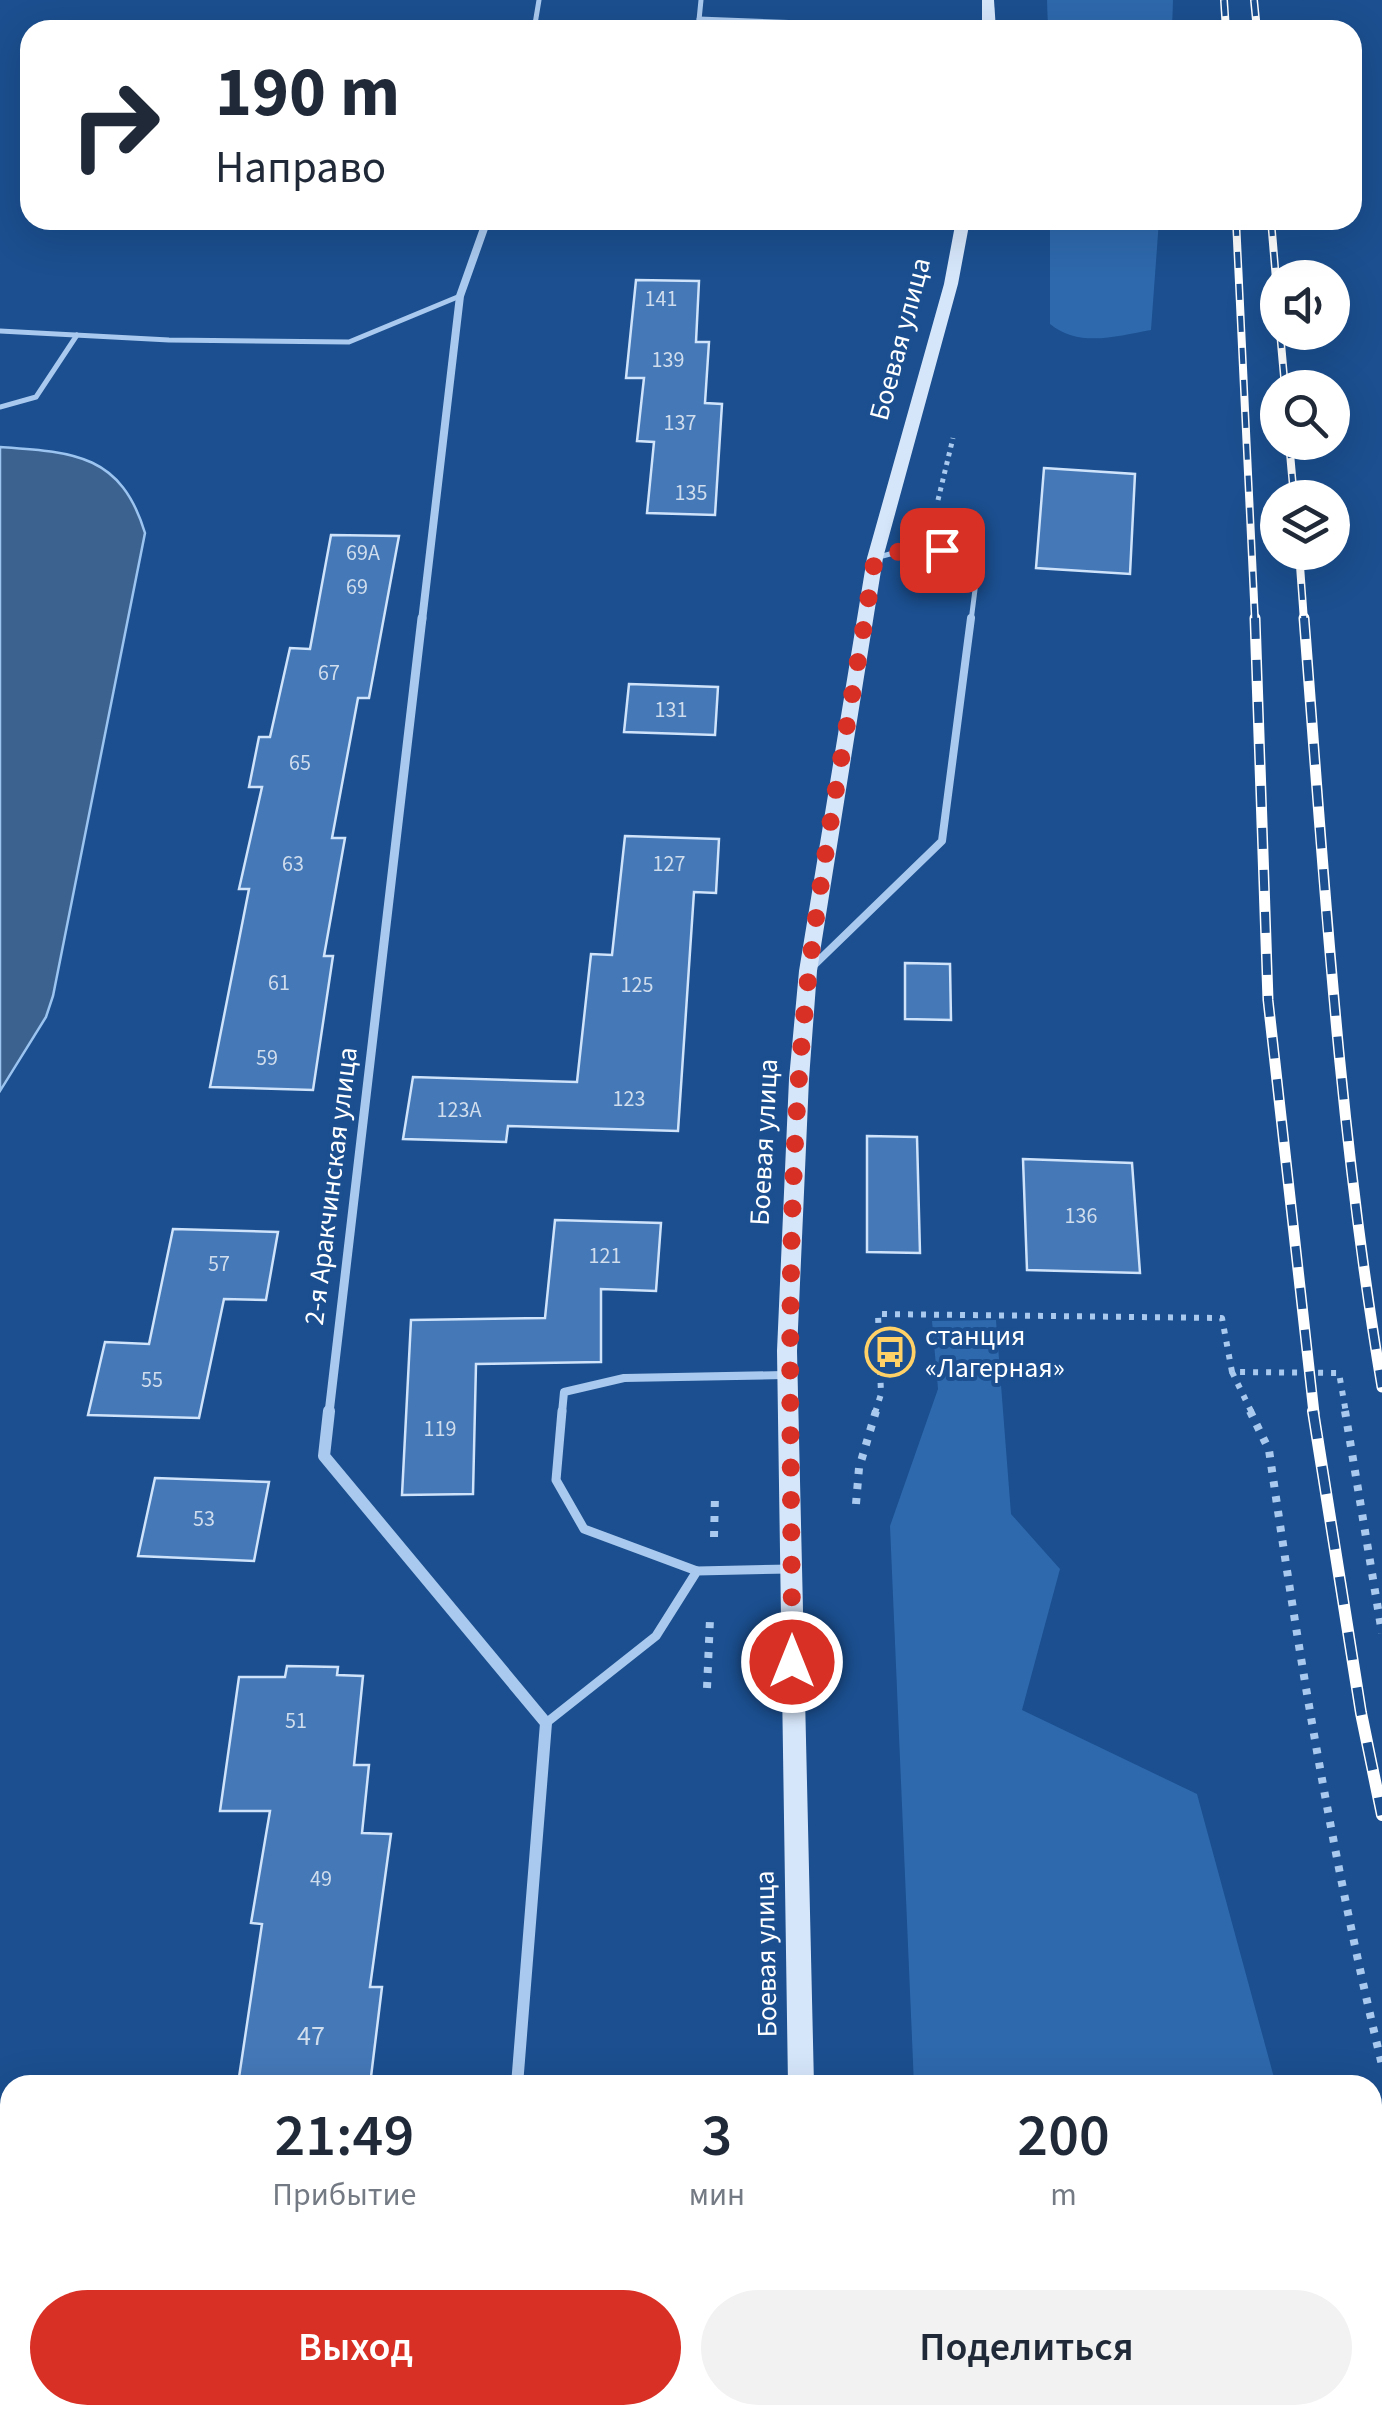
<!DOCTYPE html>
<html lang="ru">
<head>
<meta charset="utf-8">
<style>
  :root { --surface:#fff; --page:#f2f2f3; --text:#1f2937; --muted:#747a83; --accent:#d93025 }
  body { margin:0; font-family:"Source Sans 3",sans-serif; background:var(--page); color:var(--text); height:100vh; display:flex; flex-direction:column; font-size:38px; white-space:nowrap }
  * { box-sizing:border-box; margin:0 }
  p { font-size:32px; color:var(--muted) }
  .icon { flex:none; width:55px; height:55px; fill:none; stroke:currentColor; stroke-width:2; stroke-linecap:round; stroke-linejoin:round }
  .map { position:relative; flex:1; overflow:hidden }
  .details { position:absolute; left:0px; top:2075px; width:1382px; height:350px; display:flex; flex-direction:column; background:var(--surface); border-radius:30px 30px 0 0; box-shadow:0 10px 40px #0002 }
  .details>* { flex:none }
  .hud { position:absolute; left:20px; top:20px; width:1342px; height:210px; border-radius:30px; box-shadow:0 10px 40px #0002; background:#fff; color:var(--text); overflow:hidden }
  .buttons { position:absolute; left:1260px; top:260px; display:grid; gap:20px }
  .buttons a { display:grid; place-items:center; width:90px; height:90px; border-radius:50%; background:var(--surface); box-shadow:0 10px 40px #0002; font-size:50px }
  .pin { position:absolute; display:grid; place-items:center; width:85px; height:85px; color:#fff; margin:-42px; border-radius:20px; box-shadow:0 5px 15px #0006 }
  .me { position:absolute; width:110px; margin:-55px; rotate:0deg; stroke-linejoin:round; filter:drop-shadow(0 0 8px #0008) }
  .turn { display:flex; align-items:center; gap:35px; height:210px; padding:0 30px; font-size:45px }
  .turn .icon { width:130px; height:130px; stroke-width:2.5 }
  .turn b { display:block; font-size:70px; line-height:85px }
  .eta { display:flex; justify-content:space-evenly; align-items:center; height:170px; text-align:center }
  .eta b { font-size:60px; font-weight:600; line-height:70px }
  .action { display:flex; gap:20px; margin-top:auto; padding:20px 30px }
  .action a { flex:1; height:115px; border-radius:60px; background:var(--accent); color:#fff; font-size:40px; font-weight:600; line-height:115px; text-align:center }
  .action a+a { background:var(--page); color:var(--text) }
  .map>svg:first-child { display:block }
  .green { fill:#2e69ad }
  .water { fill:#3c6290; stroke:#9cc4f0; stroke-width:2.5 }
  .building { fill:#4478b7; stroke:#cfe3fa; stroke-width:2.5 }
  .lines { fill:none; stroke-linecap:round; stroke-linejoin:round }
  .path-far2 { stroke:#a9c9ee; stroke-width:5; stroke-dasharray:4 5; stroke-linecap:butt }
  .path-far1 { stroke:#a9c9ee; stroke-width:6; stroke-dasharray:5 8; stroke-linecap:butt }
  .path { stroke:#a9c9ee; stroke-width:8; stroke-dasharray:6 9; stroke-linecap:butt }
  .service-far2 { stroke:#a9c9ee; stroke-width:5 }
  .service-far1 { stroke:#a9c9ee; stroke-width:8 }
  .service { stroke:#a9c9ee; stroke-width:9 }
  .minor-far2 { stroke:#a9c9ee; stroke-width:8 }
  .minor-far1 { stroke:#a9c9ee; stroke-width:9 }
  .minor { stroke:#a9c9ee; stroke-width:12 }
  .secondary { fill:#d6e6fa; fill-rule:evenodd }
  .rail-far2-casing { stroke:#fff; stroke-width:8 }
  .rail-far1-casing { stroke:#fff; stroke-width:11 }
  .rail-casing { stroke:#fff; stroke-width:12 }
  .rail-far2 { stroke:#1b4f8f; stroke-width:5; stroke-dasharray:16; stroke-linecap:butt }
  .rail-far1 { stroke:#1b4f8f; stroke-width:8; stroke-dasharray:21; stroke-linecap:butt }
  .rail { stroke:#1b4f8f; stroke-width:9; stroke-dasharray:28; stroke-linecap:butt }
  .route { stroke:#d93025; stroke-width:18; stroke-dasharray:0 32.4 }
  .labels { text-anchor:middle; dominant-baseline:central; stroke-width:8; stroke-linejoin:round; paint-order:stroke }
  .number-label { font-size:22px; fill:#d0dded }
  .street-label { font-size:28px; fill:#fff; stroke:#1b4f8f }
  .poi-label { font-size:28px; fill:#fff; stroke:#1b4f8f; text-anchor:start }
  .near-number-label { font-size:28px; fill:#d0dded }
</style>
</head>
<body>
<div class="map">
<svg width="1382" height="2425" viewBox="0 0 1382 2425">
  <rect width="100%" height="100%" fill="#1b4f8f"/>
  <g class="green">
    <polygon points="1047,0 1173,0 1172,30 1048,30"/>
    <path d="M1050,220H1159L1151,330C1117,336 1079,348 1050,324Z"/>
    <polygon points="996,1320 1011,1514 1060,1569 1022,1710 1197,1794 1276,2085 914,2085 890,1526 938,1389 932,1321"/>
    <polygon points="931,2415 1355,2415 1357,2425 932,2425"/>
  </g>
  <path class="water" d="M0,447C74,452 121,454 145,533L53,996L46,1017L0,1091Z"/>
  <g class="building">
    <polygon points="636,280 699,281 696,342 709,342 705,403 722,404 715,515 647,513 654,442 637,441 644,378 626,378"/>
    <polygon points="1044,468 1135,474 1130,574 1036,568"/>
    <polygon points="331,535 399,536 369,698 358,698 332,838 345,838 324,956 333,956 313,1090 210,1087 249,889 239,889 262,787 249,787 259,737 270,737 290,648 310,649"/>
    <polygon points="629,684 718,687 715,735 624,732"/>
    <polygon points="625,836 719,839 716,893 694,892 678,1131 508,1126 506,1142 403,1139 413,1077 577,1082 591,954 612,955"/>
    <polygon points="905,963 950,964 951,1020 905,1019"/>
    <polygon points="867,1136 917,1137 920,1253 867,1252"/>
    <polygon points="1023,1159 1132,1163 1140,1273 1027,1270"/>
    <polygon points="555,1220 661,1223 656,1291 601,1289 601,1362 476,1364 473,1494 402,1495 411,1320 545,1318"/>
    <polygon points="173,1229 278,1232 266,1300 224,1299 199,1418 88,1415 105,1342 149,1344"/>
    <polygon points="155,1478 269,1482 254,1561 138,1556"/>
    <polygon points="287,1666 338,1667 337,1675 363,1676 354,1765 369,1765 362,1833 391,1834 370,1987 382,1987 370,2085 238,2084 262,1924 251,1923 270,1811 220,1811 239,1677 285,1677"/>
  </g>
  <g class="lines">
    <polyline class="path-far2" points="938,500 953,438"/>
    <g class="path-far1">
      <polyline points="1232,1372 1252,1413"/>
      <polyline points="875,1413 881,1394 878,1314 1222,1318 1232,1372 1339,1373 1346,1413"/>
    </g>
    <g class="path">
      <path d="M1250,1411L1269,1450C1299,1657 1333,1862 1382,2065"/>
      <polyline points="1345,1411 1382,1633"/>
      <polyline points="856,1504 859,1468 876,1411"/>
      <polyline points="714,1537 715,1496"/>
      <polyline points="707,1688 710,1619"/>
    </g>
    <g class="service-far2">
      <polyline points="699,19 989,30"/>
      <polyline points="534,30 539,0"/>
      <polyline points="698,30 701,0"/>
      <polyline points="0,331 169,340 349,342 460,296"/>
      <polyline points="0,407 36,397 77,335"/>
      <polyline points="875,558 920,546 963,555 977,574 971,621"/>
    </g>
    <g class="service-far1">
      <polyline points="811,968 942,841 971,618"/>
      <polyline points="562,1413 564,1392 624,1378 784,1375"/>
    </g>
    <g class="service">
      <polyline points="562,1411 556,1480 584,1529 697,1571"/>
      <polyline points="546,1723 656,1636 697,1571 790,1569"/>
    </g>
    <polyline class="minor-far2" points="422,621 460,296 487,220"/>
    <polyline class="minor-far1" points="329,1413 422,618"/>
    <g class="minor">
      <polyline points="329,1411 324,1456 546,1723 517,2085"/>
      <polyline points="489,2425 490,2415"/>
    </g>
    <g class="secondary">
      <polygon points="982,0 994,0 996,30 982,30"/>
      <polygon points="956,220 970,220 958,284 883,558 817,971 809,1079 797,1351 814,2085 788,2085 777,1351 789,1079 799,971 867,558 944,284"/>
      <polygon points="799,2415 825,2415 826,2425 798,2425"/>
    </g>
    <g class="rail-far2-casing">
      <g id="rail-far2">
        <polyline points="1224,0 1226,30"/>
        <polyline points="1254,0 1257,30"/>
        <polyline points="1236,220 1255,621"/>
        <polyline points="1271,220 1278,303"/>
        <polyline points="1280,332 1285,388"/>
        <polyline points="1289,442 1294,498"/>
        <polyline points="1299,552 1304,621"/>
      </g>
    </g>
    <g class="rail-far1-casing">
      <g id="rail-far1">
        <polyline points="1255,618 1268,1000 1314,1413"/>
        <path d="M1304,618C1324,876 1339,1132 1382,1387"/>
      </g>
    </g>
    <g class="rail-casing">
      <polyline id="rail" points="1313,1411 1361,1713 1382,1815"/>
    </g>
    <use href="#rail-far2" class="rail-far2"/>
    <use href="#rail-far1" class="rail-far1"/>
    <use href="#rail" class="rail"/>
  </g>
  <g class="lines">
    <path class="route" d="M792,1662C792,1466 785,1272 799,1077C811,903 848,730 875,558L920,546L942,550"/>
  </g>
  <defs>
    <g id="bus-ring" transform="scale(2.5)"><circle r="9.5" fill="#1b4f8f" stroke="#ffd166" stroke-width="1.5"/><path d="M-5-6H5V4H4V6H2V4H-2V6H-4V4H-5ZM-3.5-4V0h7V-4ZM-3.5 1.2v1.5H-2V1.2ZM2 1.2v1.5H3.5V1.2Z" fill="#ffd166"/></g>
  </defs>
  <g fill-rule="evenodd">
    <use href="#bus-ring" x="890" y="1352"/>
  </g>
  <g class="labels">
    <g class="number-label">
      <text x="661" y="299">141</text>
      <text x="668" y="360">139</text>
      <text x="680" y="423">137</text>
      <text x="691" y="493">135</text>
      <text x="363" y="553">69А</text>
      <text x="357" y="587">69</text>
      <text x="329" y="673">67</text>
      <text x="671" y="710">131</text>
      <text x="300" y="763">65</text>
      <text x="293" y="864">63</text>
      <text x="669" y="864">127</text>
      <text x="279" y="983">61</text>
      <text x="637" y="985">125</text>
      <text x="267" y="1058">59</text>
      <text x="629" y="1099">123</text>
      <text x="459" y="1110">123А</text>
      <text x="1081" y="1216">136</text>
      <text x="605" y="1256">121</text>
      <text x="219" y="1264">57</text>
      <text x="152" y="1380">55</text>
      <text x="440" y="1429">119</text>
      <text x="204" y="1519">53</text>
      <text x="296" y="1721">51</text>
      <text x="321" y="1879">49</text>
    </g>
    <g class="street-label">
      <text transform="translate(900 339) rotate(-75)">Боевая улица</text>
      <text transform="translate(764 1142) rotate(-87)">Боевая улица</text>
      <text transform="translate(331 1186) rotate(-83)">2-я Аракчинская улица</text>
      <text transform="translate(766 1954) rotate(-91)">Боевая улица</text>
    </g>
    <g class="poi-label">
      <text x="925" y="1336">станция<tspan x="925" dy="32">«Лагерная»</tspan></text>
    </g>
    <g class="near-number-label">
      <text x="311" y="2036">47</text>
    </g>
  </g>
</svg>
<div class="buttons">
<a><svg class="icon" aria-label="sound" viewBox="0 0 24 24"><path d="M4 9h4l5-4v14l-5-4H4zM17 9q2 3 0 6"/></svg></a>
<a><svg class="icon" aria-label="search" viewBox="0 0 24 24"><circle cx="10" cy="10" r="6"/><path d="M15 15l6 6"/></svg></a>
<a><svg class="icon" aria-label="layers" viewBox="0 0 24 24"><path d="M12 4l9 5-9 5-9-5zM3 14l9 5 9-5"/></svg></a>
</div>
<div class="pin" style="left:942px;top:550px;background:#d93025"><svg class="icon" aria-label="arrive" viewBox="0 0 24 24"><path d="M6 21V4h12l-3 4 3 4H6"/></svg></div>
<svg class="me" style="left:792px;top:1662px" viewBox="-20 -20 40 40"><circle r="17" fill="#d93025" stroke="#fff" stroke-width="3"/><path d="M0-11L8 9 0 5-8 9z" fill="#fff"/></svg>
<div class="hud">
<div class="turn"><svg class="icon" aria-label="right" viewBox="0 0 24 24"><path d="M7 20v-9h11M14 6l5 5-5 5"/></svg><div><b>190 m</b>Направо</div></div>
</div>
<section class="details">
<div class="eta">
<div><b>21:49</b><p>Прибытие</p></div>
<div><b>3</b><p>мин</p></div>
<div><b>200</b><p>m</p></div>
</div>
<div class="action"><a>Выход</a><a>Поделиться</a></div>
</section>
</div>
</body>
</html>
